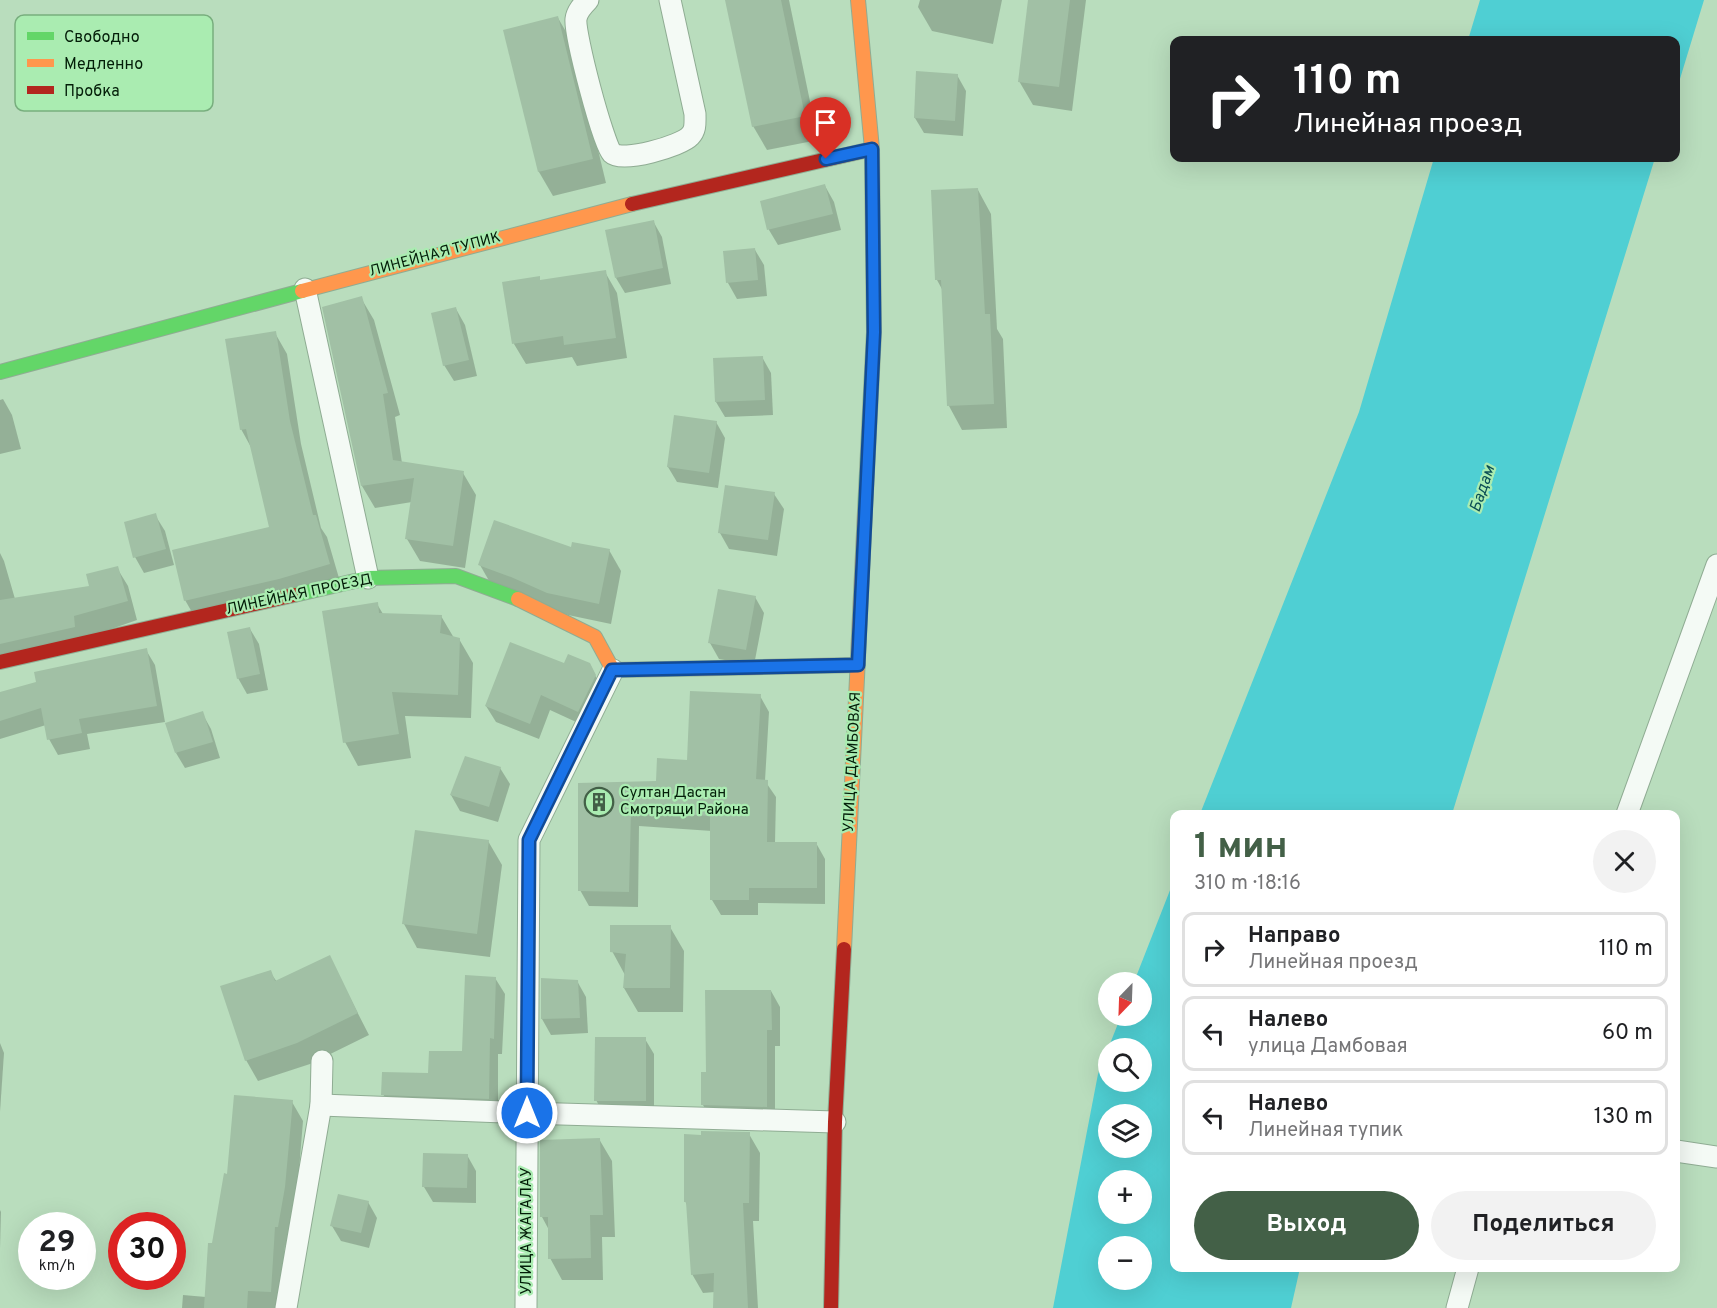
<!DOCTYPE html>
<html lang="ru">
<head>
<meta charset="utf-8">
<style>
  :root { --surface:#fff; --page:#f2f2f2; --text:#202124; --muted:#757577; --line:#e0e0e0; --accent:#436047 }
  body { margin:0; font-family:Overpass,sans-serif; background:var(--page); color:var(--text); height:100vh; display:flex; flex-direction:column; font-size:22px; white-space:nowrap }
  * { box-sizing:border-box; margin:0 }
  p { font-size:20px; color:var(--muted) }
  .icon { flex:none; width:33px; height:33px; fill:none; stroke:currentColor; stroke-width:2; stroke-linecap:round; stroke-linejoin:round }
  .map { position:relative; flex:1; overflow:hidden }
  .side { position:absolute; left:1170px; top:810px; width:510px; height:462px; display:flex; flex-direction:column; background:var(--surface); border-radius:12px; box-shadow:0 6px 24px #0002 }
  .side>* { flex:none }
  .hud { position:absolute; left:1170px; top:36px; width:510px; height:126px; border-radius:12px; box-shadow:0 6px 24px #0002; background:#202124; color:#fff; overflow:hidden }
  .needle { width:39px; rotate:203deg }
  .controls { position:absolute; left:1098px; top:972px; display:grid; gap:12px }
  .controls a { display:grid; place-items:center; width:54px; height:54px; border-radius:50%; background:var(--surface); box-shadow:0 6px 24px #0002; font-size:30px }
  .speed { position:absolute; left:18px; top:1212px; display:flex; gap:12px; font-size:30px; font-weight:700; text-align:center }
  .speed>* { display:grid; place-content:center; width:78px; height:78px; border-radius:50%; background:var(--surface); box-shadow:0 6px 24px #0002; line-height:1 }
  .speed small { font-size:15px; font-weight:400 }
  .speed .limit { border:9px solid #d22; background:#fff; color:#111 }
  .pin { position:absolute; display:grid; place-items:center; width:51px; height:51px; color:#fff; margin:-62px -26px; border-radius:50% 50% 50% 0; rotate:-45deg; box-shadow:0 0 6px #0007 }
  .pin .icon { rotate:45deg }
  .me { position:absolute; width:66px; margin:-33px; rotate:0deg; stroke-linejoin:round; filter:drop-shadow(0 0 4px #0008) }
  .turn { display:flex; align-items:center; gap:21px; height:126px; padding:0 24px; font-size:27px }
  .turn .icon { width:78px; height:78px; stroke-width:2.5 }
  .turn b { display:block; font-size:42px; line-height:51px }
  .round { display:grid; place-items:center; flex:none; width:63px; height:63px; border-radius:32px; background:var(--page) }
  .summary { display:flex; align-items:center; justify-content:space-between; height:102px; padding:0 24px }
  h1 { font-size:36px; font-weight:700; line-height:45px; color:var(--accent) }
  .action { display:flex; gap:12px; margin-top:auto; padding:12px 24px }
  .action a { flex:1; height:69px; border-radius:36px; background:var(--accent); color:#fff; font-size:24px; font-weight:700; line-height:69px; text-align:center }
  .action a+a { background:var(--page); color:var(--text) }
  ul { padding:0; list-style:none }
  li { display:flex; align-items:center; gap:18px; height:75px; margin:0 12px 9px; padding:0 12px; border:3px solid var(--line); border-radius:12px }
  li div { flex:1 }
  li b { display:block; font-size:22px }
  li em { font-style:normal }
  .map>svg:first-child { display:block }
  .water { fill:#4fcfd3; fill-rule:evenodd }
  .shadow { fill:#0003 }
  .building { fill:#a1c0a5 }
  .lines { fill:none; stroke-linecap:round; stroke-linejoin:round }
  .street-casing { stroke:#8fac93; stroke-width:23 }
  .fast-casing { stroke:#8fac93; stroke-width:16 }
  .slow-casing { stroke:#8fac93; stroke-width:16 }
  .jam-casing { stroke:#8fac93; stroke-width:16 }
  .street { stroke:#f4faf5; stroke-width:21 }
  .fast { stroke:#63d668; stroke-width:14 }
  .slow { stroke:#ff974d; stroke-width:14 }
  .jam { stroke:#b3261e; stroke-width:14 }
  .route-casing { stroke:#114b97; stroke-width:15 }
  .route { stroke:#1a73e8; stroke-width:10 }
  .labels { text-anchor:middle; dominant-baseline:central; stroke-width:4.5; stroke-linejoin:round; paint-order:stroke }
  .street-label { font-size:15px; fill:#031d08; stroke:#aaecb1 }
  .poi-label { font-size:15px; fill:#031d08; stroke:#aaecb1; text-anchor:start }
  .water-label { font-size:16px; font-style:italic; fill:#0a4d55; stroke:#aaecb1 }
  .key { fill:#aaecb1; stroke:#78ae7e; stroke-width:1.5 }
  .key-label { font-size:16px; fill:#031d08 }
</style>
</head>
<body>
<div class="map">
<svg width="1717" height="1308" viewBox="0 0 1717 1308">
  <rect width="100%" height="100%" fill="#b9ddbd"/>
  <g class="water">
    <polygon points="1480,0 1704,0 1676,92 1676,40 1468,40"/>
    <polygon points="1434,158 1655,158 1452,814 1200,814 1359,412"/>
    <path d="M1174,880V1268H1300L1291,1308H1053L1098,1074L1121,1016H1142V982H1134ZM1108,1048H1142V1082H1108ZM1108,1114H1142V1148H1108ZM1108,1180H1142V1214H1108ZM1108,1246H1142V1280H1108Z"/>
  </g>
  <g class="shadow">
    <polygon points="727,0 789,0 818,140 767,150 753,126"/>
    <polygon points="920,0 1002,0 993,44 932,31 918,7"/>
    <polygon points="1030,0 1086,0 1072,111 1033,105 1019,81"/>
    <polygon points="558,18 572,42 606,183 553,196 539,172 505,31"/>
    <polygon points="957,75 966,91 963,136 924,133 915,118"/>
    <polygon points="825,186 834,202 841,230 778,245 769,230 762,202"/>
    <polygon points="978,190 991,214 997,329 1003,339 1007,428 962,430 949,406 943,291 937,280"/>
    <polygon points="653,221 662,237 671,284 625,293 616,278"/>
    <polygon points="755,250 764,265 767,296 737,299 728,283 725,253"/>
    <polygon points="605,272 617,293 627,358 577,366 572,357 526,364 514,344 504,284 541,281"/>
    <polygon points="361,298 374,320 400,415 395,417 402,463 463,473 476,495 465,568 420,561 407,539 412,502 375,508 362,486"/>
    <polygon points="456,309 465,325 477,376 454,381 444,365"/>
    <polygon points="275,333 287,354 301,444 321,528 327,537 341,585 197,621 185,600 271,528 252,449 241,429"/>
    <polygon points="762,357 771,373 773,415 725,417 716,402"/>
    <polygon points="3,399 12,415 21,449 0,454 0,400"/>
    <polygon points="716,422 725,438 718,488 677,482 668,467"/>
    <polygon points="774,494 784,509 777,556 729,549 720,533"/>
    <polygon points="155,515 165,531 174,565 144,573 135,557"/>
    <polygon points="572,549 609,550 621,571 611,624 568,615 492,586 480,565"/>
    <polygon points="0,553 4,561 15,599 91,587 117,568 128,586 137,620 0,668"/>
    <polygon points="755,597 764,613 754,665 719,659 710,643"/>
    <polygon points="377,604 383,614 441,616 454,638 459,639 473,663 471,718 405,716 411,758 358,766 345,742"/>
    <polygon points="250,629 259,644 268,690 247,694 238,678"/>
    <polygon points="146,650 155,665 165,722 87,734 90,749 58,755 49,739 46,725 0,739 0,694"/>
    <polygon points="589,664 604,692 587,727 550,710 539,739 496,722 486,706"/>
    <polygon points="760,696 769,712 765,781 776,797 775,843 816,843 825,859 825,904 758,903 758,915 721,915 712,900 712,831 639,826 638,907 589,906 580,890 579,785 657,783 688,761"/>
    <polygon points="202,713 211,729 220,758 185,768 176,753"/>
    <polygon points="500,768 510,784 498,822 460,811 451,795"/>
    <polygon points="488,841 502,865 490,957 417,948 404,924"/>
    <polygon points="670,927 684,951 683,1012 638,1012 624,988 625,975 612,951"/>
    <polygon points="329,957 369,1035 310,1064 258,1081 246,1060 270,972 277,982"/>
    <polygon points="495,978 505,994 502,1054 498,1054 498,1114 392,1110 383,1094 430,1075 463,1053"/>
    <polygon points="542,980 577,981 586,997 588,1033 551,1035 542,1019"/>
    <polygon points="771,991 780,1007 780,1046 775,1046 775,1123 712,1121 703,1105 708,1073"/>
    <polygon points="645,1039 654,1054 654,1116 605,1116 596,1100"/>
    <polygon points="0,1043 4,1053 0,1112"/>
    <polygon points="292,1102 303,1121 296,1207 289,1245 285,1245 281,1308 182,1308 183,1295 206,1297 213,1244 228,1175"/>
    <polygon points="749,1134 760,1153 759,1221 753,1221 758,1308 715,1308 715,1292 703,1293 692,1274 687,1205 685,1201"/>
    <polygon points="599,1139 612,1161 615,1237 602,1237 603,1280 562,1280 550,1258 549,1230 542,1217"/>
    <polygon points="467,1155 476,1171 476,1203 433,1202 424,1187"/>
    <polygon points="368,1202 377,1218 369,1248 341,1241 332,1226"/>
    <polygon points="0,1210 1,1212 0,1249"/>
  </g>
  <g class="building">
    <polygon points="725,0 781,0 805,116 752,127"/>
    <polygon points="1028,0 1070,0 1059,87 1018,82"/>
    <polygon points="558,16 593,159 538,172 503,30"/>
    <polygon points="916,71 958,74 955,121 914,118"/>
    <polygon points="825,184 833,214 767,230 760,201"/>
    <polygon points="978,188 985,314 990,314 994,404 947,406 941,280 935,280 931,190"/>
    <polygon points="654,220 663,268 615,278 605,230"/>
    <polygon points="755,248 758,280 726,283 723,251"/>
    <polygon points="606,270 616,338 564,345 563,336 512,344 502,282 540,276 540,280"/>
    <polygon points="362,296 388,393 383,394 393,460 464,471 453,546 405,539 414,478 361,486 322,307"/>
    <polygon points="456,307 469,360 443,366 431,313"/>
    <polygon points="276,331 290,421 313,515 316,515 330,564 279,579 184,601 172,550 269,527 246,429 240,430 225,339"/>
    <polygon points="763,356 765,400 715,402 713,358"/>
    <polygon points="674,415 717,421 709,473 667,467"/>
    <polygon points="725,485 775,492 768,540 718,533"/>
    <polygon points="156,513 166,549 133,558 124,522"/>
    <polygon points="494,520 571,547 572,542 610,549 599,604 547,593 511,577 478,565"/>
    <polygon points="118,566 128,601 74,616 75,627 0,644 0,600 89,586 86,574"/>
    <polygon points="718,589 756,596 746,650 708,643"/>
    <polygon points="378,602 379,613 442,615 440,633 460,638 458,695 392,692 399,734 343,743 322,611"/>
    <polygon points="250,627 260,674 237,679 227,632"/>
    <polygon points="510,642 564,663 568,654 590,663 596,675 578,712 541,695 530,724 485,706"/>
    <polygon points="147,648 157,706 79,719 82,733 47,740 41,708 0,721 0,692 36,682 34,672"/>
    <polygon points="690,691 761,694 756,779 768,780 767,842 817,842 817,888 749,888 749,900 710,900 710,816 631,811 629,892 578,891 578,783 656,781 657,758 687,760"/>
    <polygon points="203,711 213,742 175,753 165,723"/>
    <polygon points="465,756 501,767 489,807 450,795"/>
    <polygon points="415,830 489,840 477,934 402,924"/>
    <polygon points="610,925 671,925 670,988 623,988 626,954 610,952"/>
    <polygon points="330,955 358,1013 297,1043 245,1061 220,986 271,970 275,981"/>
    <polygon points="465,975 496,977 494,1039 490,1038 489,1099 381,1095 382,1072 428,1073 429,1051 462,1051"/>
    <polygon points="541,978 578,980 580,1018 541,1019"/>
    <polygon points="705,990 771,990 772,1030 767,1030 767,1107 701,1105 701,1072 706,1072"/>
    <polygon points="595,1037 646,1037 646,1101 594,1101"/>
    <polygon points="234,1095 293,1100 285,1187 278,1227 275,1227 271,1292 248,1291 247,1308 204,1308 208,1243 212,1243 224,1173 227,1174"/>
    <polygon points="701,1131 750,1132 749,1203 743,1203 748,1308 713,1308 714,1273 691,1275 686,1202 684,1202 684,1134 701,1135"/>
    <polygon points="600,1138 603,1215 590,1215 591,1258 548,1259 548,1217 540,1217 540,1140"/>
    <polygon points="423,1153 468,1154 467,1188 422,1187"/>
    <polygon points="338,1194 369,1201 361,1233 330,1226"/>
  </g>
  <g class="lines">
    <g class="street-casing">
      <g id="street">
        <path d="M588,0C583,5 577,11 576,19C574,33 603,144 612,153C622,163 681,146 690,136C696,130 695,123 695,114L670,0"/>
        <polyline points="305,289 368,578"/>
        <polyline points="1627,814 1717,565"/>
        <polyline points="321,1105 527,1113 835,1122"/>
        <polyline points="1676,1151 1717,1157"/>
        <polyline points="286,1308 321,1105 322,1061"/>
        <polyline points="526,1308 529,840 613,670"/>
        <polyline points="1457,1308 1468,1268"/>
      </g>
    </g>
    <g class="fast-casing">
      <g id="fast">
        <polyline points="0,372 302,291"/>
        <polyline points="865,511 874,332 873,244"/>
        <polyline points="294,595 368,578 456,576 518,599"/>
      </g>
    </g>
    <g class="slow-casing">
      <g id="slow">
        <polyline points="858,0 872,149 873,244"/>
        <polyline points="302,291 632,204"/>
        <polyline points="518,599 595,637 613,670 720,668"/>
        <polyline points="844,949 865,511"/>
      </g>
    </g>
    <g class="jam-casing">
      <g id="jam">
        <polyline points="632,204 872,149"/>
        <polyline points="0,662 294,595"/>
        <polyline points="720,668 858,665"/>
        <polyline points="831,1308 835,1122 844,949"/>
      </g>
    </g>
    <use href="#street" class="street"/>
    <use href="#fast" class="fast"/>
    <use href="#slow" class="slow"/>
    <use href="#jam" class="jam"/>
  </g>
  <g class="lines">
    <g class="route-casing">
      <polyline id="route" points="527,1113 529,840 612,670 858,665 874,332 872,149 826,159"/>
    </g>
    <use href="#route" class="route"/>
  </g>
  <defs>
    <g id="building-ring" transform="scale(1.5)"><circle r="9.5" fill="#aaecb1" stroke="#436047" stroke-width="1.5"/><path d="M-4-6H4V6H1V3H-1V6H-4ZM-2.5-4.3h1.7v1.8h-1.7ZM.8-4.3h1.7v1.8H.8ZM-2.5-1h1.7V.8h-1.7ZM.8-1h1.7V.8H.8Z" fill="#436047"/></g>
  </defs>
  <g fill-rule="evenodd">
    <use href="#building-ring" x="599" y="802"/>
  </g>
  <g class="labels">
    <g class="street-label">
      <text transform="translate(435 255) rotate(-15)">ЛИНЕЙНАЯ ТУПИК</text>
      <text transform="translate(299 595) rotate(-12)">ЛИНЕЙНАЯ ПРОЕЗД</text>
      <text transform="translate(853 762) rotate(-87)">УЛИЦА ДАМБОВАЯ</text>
      <text transform="translate(527 1231) rotate(-90)">УЛИЦА ЖАГАЛАУ</text>
    </g>
    <g class="poi-label">
      <text x="620" y="793">Султан Дастан<tspan x="620" dy="17">Смотрящи Района</tspan></text>
    </g>
    <g class="water-label">
      <text transform="translate(1483 489) rotate(-71)">Бадам</text>
    </g>
  </g>
  <rect x="15" y="15" width="198" height="96" rx="9" class="key"/>
  <rect x="27" y="32" width="27" height="8" fill="#63d668"/>
  <rect x="27" y="59" width="27" height="8" fill="#ff974d"/>
  <rect x="27" y="86" width="27" height="8" fill="#b3261e"/>
  <g class="key-label">
    <text x="64" y="42">Свободно</text>
    <text x="64" y="69">Медленно</text>
    <text x="64" y="96">Пробка</text>
  </g>
</svg>
<div class="controls">
<a><svg class="needle" viewBox="-14 -14 28 28"><path d="M0-13l5 13h-10z" fill="#e53935"/><path d="M0 13l5-13h-10z" fill="#757577"/></svg></a>
<a><svg class="icon" aria-label="search" viewBox="0 0 24 24"><circle cx="10" cy="10" r="6"/><path d="M15 15l6 6"/></svg></a>
<a><svg class="icon" aria-label="layers" viewBox="0 0 24 24"><path d="M12 4l9 5-9 5-9-5zM3 14l9 5 9-5"/></svg></a>
<a>+</a>
<a>−</a>
</div>
<div class="speed"><div>29<small>km/h</small></div><div class="limit">30</div></div>
<div class="pin" style="left:826px;top:159px;background:#d93025"><svg class="icon" aria-label="arrive" viewBox="0 0 24 24"><path d="M6 21V4h12l-3 4 3 4H6"/></svg></div>
<svg class="me" style="left:527px;top:1113px" viewBox="-20 -20 40 40"><circle r="17" fill="#1a73e8" stroke="#fff" stroke-width="3"/><path d="M0-11L8 9 0 5-8 9z" fill="#fff"/></svg>
<div class="hud">
<div class="turn"><svg class="icon" aria-label="right" viewBox="0 0 24 24"><path d="M7 20v-9h11M14 6l5 5-5 5"/></svg><div><b>110 m</b>Линейная проезд</div></div>
</div>
<section class="side">
<div class="summary"><div><h1>1 мин</h1><p>310 m · 18:16</p></div><a class="round"><svg class="icon" aria-label="close" viewBox="0 0 24 24"><path d="M6 6l12 12M18 6L6 18"/></svg></a></div>
<ul>
<li><svg class="icon" aria-label="right" viewBox="0 0 24 24"><path d="M7 20v-9h11M14 6l5 5-5 5"/></svg><div><b>Направо</b><p>Линейная проезд</p></div><em>110 m</em></li>
<li><svg class="icon" aria-label="left" viewBox="0 0 24 24"><path d="M17 20v-9H6M10 6l-5 5 5 5"/></svg><div><b>Налево</b><p>улица Дамбовая</p></div><em>60 m</em></li>
<li><svg class="icon" aria-label="left" viewBox="0 0 24 24"><path d="M17 20v-9H6M10 6l-5 5 5 5"/></svg><div><b>Налево</b><p>Линейная тупик</p></div><em>130 m</em></li>
</ul>
<div class="action"><a>Выход</a><a>Поделиться</a></div>
</section>
</div>
</body>
</html>
